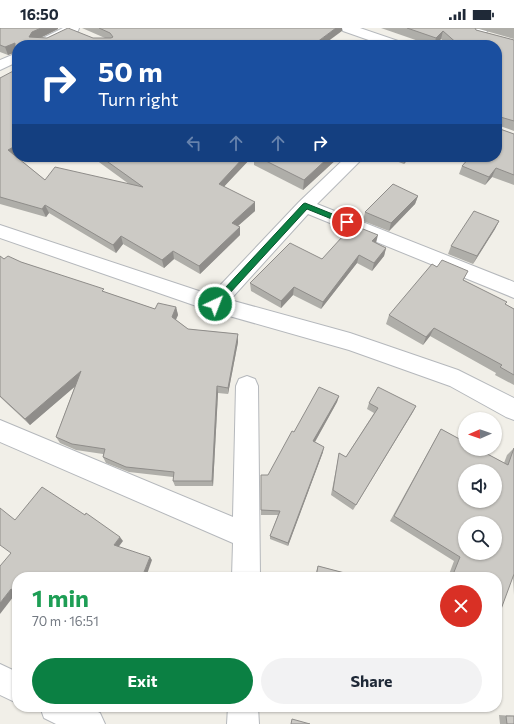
<!DOCTYPE html>
<html lang="en">
<head>
<meta charset="utf-8">
<style>
  :root { --surface:#fff; --page:#f2f2f3; --text:#1f2937; --muted:#747a83; --accent:#0b8043 }
  body { margin:0; font-family:Commissioner,sans-serif; background:var(--page); color:var(--text); height:100vh; display:flex; flex-direction:column; font-size:15px; white-space:nowrap }
  * { box-sizing:border-box; margin:0 }
  p { font-size:13px; color:var(--muted) }
  .icon { flex:none; width:22px; height:22px; fill:none; stroke:currentColor; stroke-width:2; stroke-linecap:round; stroke-linejoin:round }
  .map { position:relative; flex:1; overflow:hidden }
  .drawer { position:absolute; left:12px; top:544px; width:490px; height:140px; display:flex; flex-direction:column; background:var(--surface); border-radius:16px; box-shadow:0 1px 3px #0004 }
  .drawer>* { flex:none }
  .top-card { position:absolute; left:12px; top:12px; width:490px; height:122px; border-radius:16px; box-shadow:0 1px 3px #0004; background:#1a4fa0; color:#fff; overflow:hidden }
  .needle { width:26px; rotate:268deg }
  .buttons { position:absolute; left:458px; top:384px; display:grid; gap:8px }
  .buttons a { display:grid; place-items:center; width:44px; height:44px; border-radius:50%; background:var(--surface); box-shadow:0 1px 3px #0004; font-size:20px }
  .pin { position:absolute; display:grid; place-items:center; width:34px; height:34px; color:#fff; margin:-17px; border:2px solid #fff; border-radius:50%; box-shadow:0 1px 4px #0007 }
  .me { position:absolute; width:44px; margin:-22px; rotate:43deg; stroke-linejoin:round; filter:drop-shadow(0 0 3px #0008) }
  .turn { display:flex; align-items:center; gap:14px; height:84px; padding:0 20px; font-size:18px }
  .turn .icon { width:52px; height:52px; stroke-width:2.5 }
  .turn b { display:block; font-size:28px; line-height:34px }
  .lanes { display:flex; align-items:center; height:38px; padding:0 20px; background:#0003; justify-content:center; gap:20px; direction:ltr }
  .lanes .off { opacity:.35 }
  .round { display:grid; place-items:center; flex:none; width:42px; height:42px; border-radius:21px; background:var(--page) }
  .head { display:flex; align-items:center; justify-content:space-between; height:68px; padding:0 20px }
  h1 { font-size:24px; font-weight:700; line-height:30px; color:#1e9e55 }
  .cta { display:flex; gap:8px; margin-top:auto; padding:8px 20px }
  .cta a { flex:1; height:46px; border-radius:24px; background:var(--accent); color:#fff; font-size:16px; font-weight:700; line-height:46px; text-align:center }
  .cta a+a { background:var(--page); color:var(--text) }
  .status { display:flex; justify-content:space-between; align-items:center; height:28px; padding:0 20px; background:var(--surface); direction:ltr }
  .status svg { height:11px; fill:currentColor }
  .map>svg:first-child { display:block }
  .lines { fill:none; stroke-linecap:round; stroke-linejoin:round }
  .minor-casing { stroke:#b5b8bc; stroke-width:2 }
  .minor { fill:#fff; fill-rule:evenodd }
  .wall { fill:#afaea9 }
  .shaded-wall { fill:#8f8d8a }
  .building { fill:#cccac5; stroke:#8f8d8a; fill-rule:evenodd }
  .route { fill:#0b8043; stroke:#07532c }
</style>
</head>
<body>
<div class="status"><b>16:50</b><svg viewBox="0 0 49 12"><path d="M0 12V9h3v3zM5 12V6h3v6zM10 12V3h3v9zM15 12V0h3v12zM26 1h20v11H26zM47 4h2v5h-2z"/></svg></div>
<div class="map">
<svg width="514" height="696" viewBox="0 0 514 696">
  <rect width="100%" height="100%" fill="#f1efe8"/>
  <g class="lines">
    <g class="minor-casing">
      <g id="minor">
        <polygon points="63,0 79,0 78,3 50,17 33,17 35,14"/>
        <polygon points="342,0 360,0 401,14 403,17 383,17 343,3"/>
        <polygon points="477,0 490,0 475,17 460,17"/>
        <polygon points="17,25 17,34 0,42 0,32"/>
        <polygon points="346,129 364,129 317,176 514,254 514,270 308,186 230,272 350,305 458,342 514,370 514,392 506,389 450,358 349,322 208,282 0,210 0,197 211,267 299,174"/>
        <polygon points="247,348 255,351 258,358 260,549 232,549 233,515 0,414 0,392 233,489 236,358 239,351"/>
        <polygon points="0,636 17,644 17,675 0,667"/>
        <polygon points="40,679 88,679 100,685 105,696 56,696 44,690"/>
        <polygon points="228,679 258,679 259,696 227,696"/>
      </g>
    </g>
    <use href="#minor" class="minor"/>
  </g>
  <g class="wall">
    <polygon points="0,0 58,0 58,1 40,10 105,10 82,0 342,0 342,3 17,17 17,27 16,24 8,27 0,24"/>
    <polygon points="381,0 514,0 514,11 479,1 476,1 476,2 514,12 514,103 500,98 500,101 514,106 514,157 492,149 485,157 459,146 462,138 497,97 497,17 448,17 441,11 435,17 430,17"/>
    <polygon points="0,50 16,128 45,152 129,156 92,129 252,129 224,158 255,183 238,198 240,199 240,207 200,246 174,231 164,240 123,216 116,225 49,185 46,189 0,176"/>
    <polygon points="254,129 339,129 303,162 254,137"/>
    <polygon points="385,129 410,129 404,136"/>
    <polygon points="418,168 415,176 389,203 363,193 365,184"/>
    <polygon points="499,193 495,201 473,236 448,226 451,218"/>
    <polygon points="376,215 386,220 384,228 372,243 357,235 321,281 293,267 281,280 251,263 250,255 322,231"/>
    <polygon points="0,228 4,231 21,234 105,264 155,281 176,279 178,287 176,292 188,301 238,306 238,314 228,366 218,365 213,458 175,458 173,453 173,449 129,444 106,435 103,429 103,426 76,422 60,415 56,409 75,358 30,397 0,369"/>
    <polygon points="437,239 464,252 505,276 514,281 514,357 495,347 496,345 430,308 423,317 386,296 389,287"/>
    <polygon points="339,368 337,374 315,414 323,424 288,518 270,511 270,508 278,487 261,487 261,447 268,447 294,404"/>
    <polygon points="369,375 416,378 353,482 331,467 338,431 339,425 346,429 374,385 367,381"/>
    <polygon points="441,401 504,435 507,427 514,420 514,567 513,548 497,549 448,549 454,533 390,493 437,408"/>
    <polygon points="318,538 360,549 315,549 317,541"/>
    <polygon points="499,687 514,688 514,696 500,696"/>
  </g>
  <g class="shaded-wall">
    <polygon points="41,0 58,0 58,1 34,13 29,9 32,4"/>
    <polygon points="336,0 342,0 342,3 323,17 313,17"/>
    <polygon points="443,3 441,11 435,17 434,17 436,10"/>
    <polygon points="15,15 16,24 8,27 5,19"/>
    <polygon points="17,117 17,128 12,131 8,122"/>
    <polygon points="244,129 252,129 219,164 219,156"/>
    <polygon points="329,129 339,129 303,162 304,152"/>
    <polygon points="406,129 410,129 404,136"/>
    <polygon points="496,140 492,149 485,157 489,149"/>
    <polygon points="418,168 415,176 389,203 391,195"/>
    <polygon points="255,174 255,183 232,203 232,195"/>
    <polygon points="45,177 49,185 46,189 42,181"/>
    <polygon points="499,193 495,201 473,236 477,228"/>
    <polygon points="240,199 240,207 200,246 199,238"/>
    <polygon points="378,207 376,215 372,213"/>
    <polygon points="121,208 123,216 116,225 113,217"/>
    <polygon points="386,220 384,228 372,243 374,235"/>
    <polygon points="173,223 174,231 164,240 162,232"/>
    <polygon points="359,227 357,235 321,281 323,274"/>
    <polygon points="294,259 293,267 281,280 281,273"/>
    <polygon points="176,279 178,287 173,297 172,289"/>
    <polygon points="434,300 430,308 423,317 426,309"/>
    <polygon points="238,306 238,314 228,366 228,360"/>
    <polygon points="81,343 85,350 30,397 25,391"/>
    <polygon points="217,358 218,365 213,458 212,453"/>
    <polygon points="339,368 337,374 312,419 313,413"/>
    <polygon points="416,378 413,384 353,482 356,477"/>
    <polygon points="324,419 323,424 288,518 288,515"/>
    <polygon points="120,509 123,513 117,521 114,517"/>
    <polygon points="150,529 152,532 146,549 142,549"/>
    <polygon points="11,561 17,564 0,586 0,575"/>
  </g>
  <g class="building">
    <polygon points="0,0 41,0 32,4 29,9 47,10 68,0 93,10 111,10 113,9 110,5 99,0 336,0 313,17 17,17 17,23 15,23 15,15 5,19 0,17"/>
    <polygon points="407,0 475,0 476,2 514,12 514,93 497,88 497,17 459,17 443,3 436,10"/>
    <polygon points="17,41 17,117 8,122 45,152 55,139 143,159 101,129 244,129 219,156 255,174 232,195 240,199 199,238 173,223 162,232 121,208 113,217 45,177 42,181 0,169 0,50"/>
    <polygon points="499,95 500,101 514,106 514,147 496,140 489,149 462,138 470,129 497,129 497,98"/>
    <polygon points="258,129 329,129 304,152"/>
    <polygon points="393,156 418,168 391,195 365,184"/>
    <polygon points="474,183 499,193 477,228 451,218"/>
    <polygon points="353,197 378,207 372,213 386,220 374,235 359,227 323,274 294,259 281,273 250,255 290,215 322,231"/>
    <polygon points="0,228 4,231 8,228 21,234 104,261 102,263 155,281 158,275 176,279 172,289 188,301 238,306 228,360 217,358 212,453 173,453 174,444 126,439 103,429 105,421 72,416 56,409 81,343 25,391 0,368"/>
    <polygon points="442,232 468,243 463,252 507,274 505,276 514,281 514,347 500,339 502,337 434,300 426,309 389,287 432,236 437,239"/>
    <polygon points="319,359 339,368 313,413 324,419 288,515 270,508 280,483 261,482 261,447 268,447 292,403 294,404"/>
    <polygon points="378,359 416,378 356,477 333,462 339,425 346,429 378,380 369,375"/>
    <path d="M441,401L465,414V421H478L508,437L514,420V546L497,592V549H452L460,529L394,488ZM465,443H495V473H465ZM465,495H495V525H465Z"/>
    <polygon points="42,459 85,487 86,485 120,509 114,517 150,529 142,549 17,549 17,565 11,561 0,575 0,538 11,525 0,517 0,480 15,492"/>
    <polygon points="318,538 360,549 316,549"/>
    <polygon points="506,688 514,688 514,696 507,696"/>
    <polygon points="292,691 310,696 291,696"/>
  </g>
  <polygon class="route" points="305,175 350,193 351,194 350,196 344,196 307,181 218,278 212,278 211,276 212,274 303,176"/>
</svg>
<div class="buttons">
<a><svg class="needle" viewBox="-14 -14 28 28"><path d="M0-13l5 13h-10z" fill="#e53935"/><path d="M0 13l5-13h-10z" fill="#747a83"/></svg></a>
<a><svg class="icon" aria-label="sound" viewBox="0 0 24 24"><path d="M4 9h4l5-4v14l-5-4H4zM17 9q2 3 0 6"/></svg></a>
<a><svg class="icon" aria-label="search" viewBox="0 0 24 24"><circle cx="10" cy="10" r="6"/><path d="M15 15l6 6"/></svg></a>
</div>
<div class="pin" style="left:347px;top:194px;background:#d93025"><svg class="icon" aria-label="arrive" viewBox="0 0 24 24"><path d="M6 21V4h12l-3 4 3 4H6"/></svg></div>
<svg class="me" style="left:215px;top:276px" viewBox="-20 -20 40 40"><circle r="17" fill="#0b8043" stroke="#fff" stroke-width="3"/><path d="M0-11L8 9 0 5-8 9z" fill="#fff"/></svg>
<div class="top-card">
<div class="turn"><svg class="icon" aria-label="right" viewBox="0 0 24 24"><path d="M7 20v-9h11M14 6l5 5-5 5"/></svg><div><b>50 m</b>Turn right</div></div>
<div class="lanes"><svg class="icon off" aria-label="left" viewBox="0 0 24 24"><path d="M17 20v-9H6M10 6l-5 5 5 5"/></svg><svg class="icon off" aria-label="ahead" viewBox="0 0 24 24"><path d="M12 20V5M6 11l6-6 6 6"/></svg><svg class="icon off" aria-label="ahead" viewBox="0 0 24 24"><path d="M12 20V5M6 11l6-6 6 6"/></svg><svg class="icon" aria-label="right" viewBox="0 0 24 24"><path d="M7 20v-9h11M14 6l5 5-5 5"/></svg></div>
</div>
<section class="drawer">
<div class="head"><div><h1>1 min</h1><p>70 m · 16:51</p></div><a class="round" style="background:#d93025;color:#fff"><svg class="icon" aria-label="close" viewBox="0 0 24 24"><path d="M6 6l12 12M18 6L6 18"/></svg></a></div>
<div class="cta"><a>Exit</a><a>Share</a></div>
</section>
</div>
</body>
</html>
